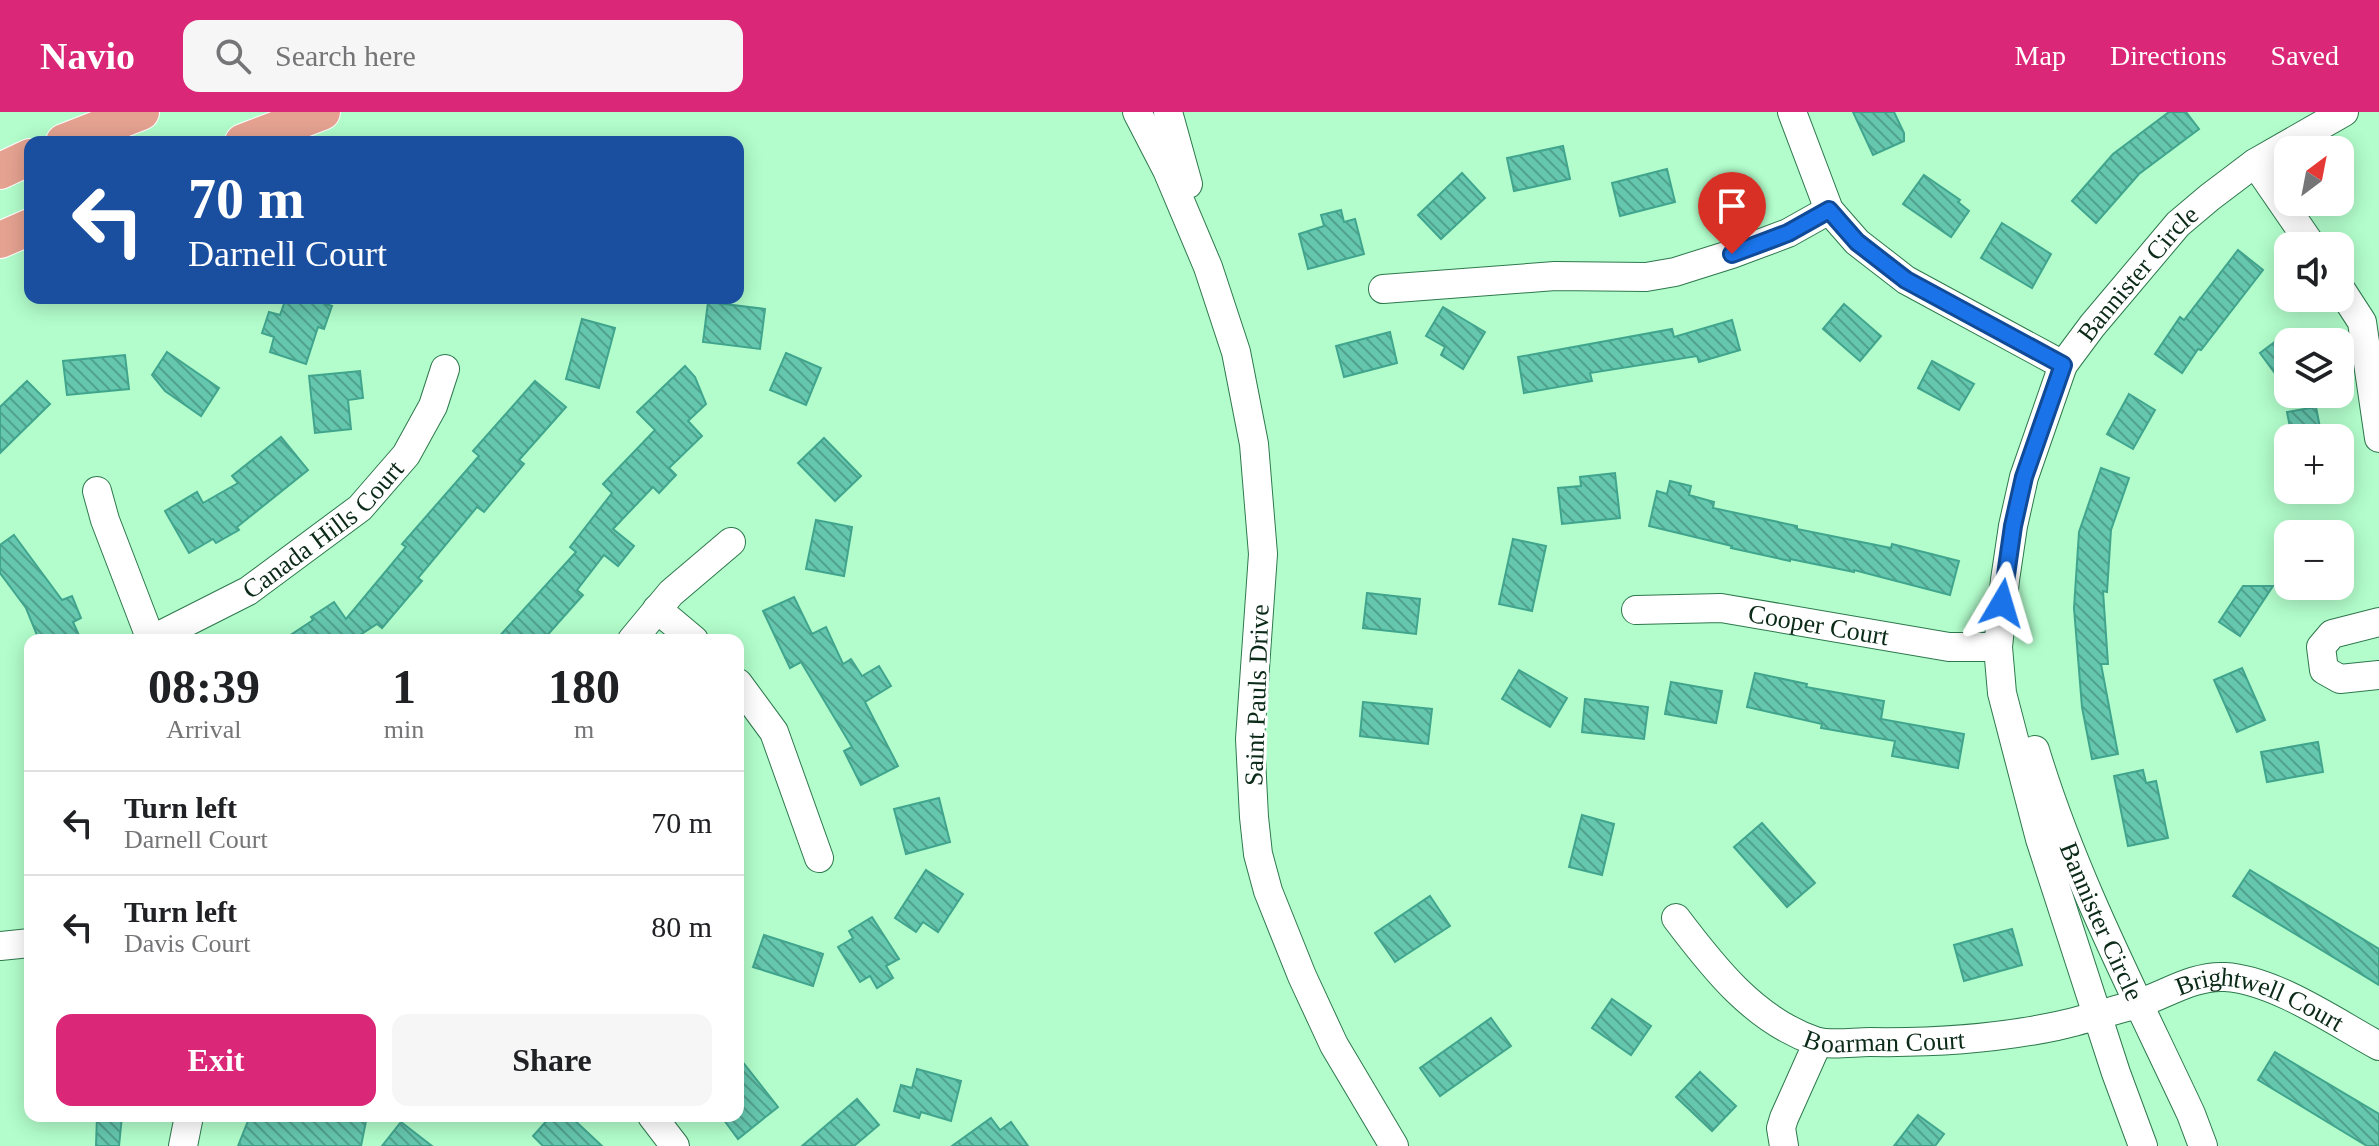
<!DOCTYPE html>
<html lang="en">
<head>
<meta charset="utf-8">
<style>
  :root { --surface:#fff; --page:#f6f6f6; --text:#202124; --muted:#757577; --line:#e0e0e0; --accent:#db2777 }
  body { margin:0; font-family:"Times New Roman",serif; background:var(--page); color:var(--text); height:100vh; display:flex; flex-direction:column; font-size:30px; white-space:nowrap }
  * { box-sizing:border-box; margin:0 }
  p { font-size:26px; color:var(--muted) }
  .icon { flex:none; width:44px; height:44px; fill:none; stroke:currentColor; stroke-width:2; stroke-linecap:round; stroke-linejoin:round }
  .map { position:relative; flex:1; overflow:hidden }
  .side { position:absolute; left:24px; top:522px; width:720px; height:488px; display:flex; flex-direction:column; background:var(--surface); border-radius:16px; box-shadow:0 4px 20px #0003 }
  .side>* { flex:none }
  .banner { position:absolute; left:24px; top:24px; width:720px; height:168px; border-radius:16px; box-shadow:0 4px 20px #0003; background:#1a4fa0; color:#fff; overflow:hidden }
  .needle { width:52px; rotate:32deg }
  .fabs { position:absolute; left:2274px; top:24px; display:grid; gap:16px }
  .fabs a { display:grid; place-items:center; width:80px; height:80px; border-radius:16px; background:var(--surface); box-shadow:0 4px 20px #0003; font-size:40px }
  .pin { position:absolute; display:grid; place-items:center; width:68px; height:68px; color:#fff; margin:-82px -34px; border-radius:50% 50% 50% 0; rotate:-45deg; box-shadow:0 0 8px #0007 }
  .pin .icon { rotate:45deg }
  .me { position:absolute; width:88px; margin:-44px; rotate:7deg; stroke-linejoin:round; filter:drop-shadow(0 0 6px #0008) }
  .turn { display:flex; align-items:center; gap:28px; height:168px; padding:0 32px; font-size:36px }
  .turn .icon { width:104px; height:104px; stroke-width:2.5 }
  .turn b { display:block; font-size:56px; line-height:68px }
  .eta { display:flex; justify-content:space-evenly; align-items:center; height:136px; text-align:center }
  .eta b { font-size:48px; font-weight:700; line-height:56px }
  .cta { display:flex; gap:16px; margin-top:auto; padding:16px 32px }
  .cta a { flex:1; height:92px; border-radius:16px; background:var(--accent); color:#fff; font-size:32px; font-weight:700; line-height:92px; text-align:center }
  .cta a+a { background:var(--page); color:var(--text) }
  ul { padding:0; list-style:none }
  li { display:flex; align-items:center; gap:24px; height:104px; padding:0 32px; border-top:2px solid var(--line) }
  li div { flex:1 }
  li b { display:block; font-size:30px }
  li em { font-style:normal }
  header { display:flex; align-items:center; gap:48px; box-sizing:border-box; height:112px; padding:0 40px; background:var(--accent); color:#fff }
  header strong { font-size:38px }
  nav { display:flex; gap:44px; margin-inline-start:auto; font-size:28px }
  .search { width:560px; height:72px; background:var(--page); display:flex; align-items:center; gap:20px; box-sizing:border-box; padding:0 28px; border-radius:16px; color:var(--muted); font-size:30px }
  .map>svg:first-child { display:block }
  .building { fill:url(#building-back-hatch); stroke:#41a58e; stroke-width:2 }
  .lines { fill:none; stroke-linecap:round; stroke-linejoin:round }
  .minor-casing { stroke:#2e784d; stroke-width:30 }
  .major-casing { stroke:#fff; stroke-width:38 }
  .minor { stroke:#fff; stroke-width:28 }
  .major { stroke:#e5a291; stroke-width:36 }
  .route-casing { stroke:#114b97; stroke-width:20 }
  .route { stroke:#1a73e8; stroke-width:14 }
  .labels { text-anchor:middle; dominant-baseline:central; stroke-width:6; stroke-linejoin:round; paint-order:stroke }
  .street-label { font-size:26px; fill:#0b2a18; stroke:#fff }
</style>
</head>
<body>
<header>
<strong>Navio</strong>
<div class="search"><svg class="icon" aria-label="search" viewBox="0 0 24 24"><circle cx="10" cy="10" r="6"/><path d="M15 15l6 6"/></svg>Search here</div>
<nav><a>Map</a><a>Directions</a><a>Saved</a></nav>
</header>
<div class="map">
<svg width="2379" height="1034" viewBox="0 0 2379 1034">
  <defs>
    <pattern id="building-back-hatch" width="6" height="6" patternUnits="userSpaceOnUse" patternTransform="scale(2)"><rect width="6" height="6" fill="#65c7ae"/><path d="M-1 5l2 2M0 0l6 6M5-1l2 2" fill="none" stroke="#51a28d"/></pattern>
  </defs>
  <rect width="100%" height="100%" fill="#b2fdcb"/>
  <g class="building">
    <polygon points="1853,0 1894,0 1904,21 1904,29 1873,43"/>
    <polygon points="2169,0 2186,0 2199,17 2139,62 2096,111 2072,89 2113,42"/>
    <polygon points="1563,34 1570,67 1514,79 1507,46"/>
    <polygon points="1667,57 1675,90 1620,104 1612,71"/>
    <polygon points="1462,61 1485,86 1441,127 1418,103"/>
    <polygon points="1924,63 1960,88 1958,90 1969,99 1951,125 1903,92"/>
    <polygon points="1341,98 1344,110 1355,107 1364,142 1308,157 1299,122 1324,114 1321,103"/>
    <polygon points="2002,111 2051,142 2032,176 1981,146"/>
    <polygon points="2238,138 2263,158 2201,238 2198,237 2182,261 2155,242 2180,205 2184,208"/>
    <polygon points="286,186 307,186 332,194 324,217 318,215 306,252 270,240 274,225 262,221 269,200 280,203"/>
    <polygon points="708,190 765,197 760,237 703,230"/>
    <polygon points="1844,192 1881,224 1860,249 1823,217"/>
    <polygon points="1443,195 1485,220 1463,257 1441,243 1445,235 1426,224"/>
    <polygon points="582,207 615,216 599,276 566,267"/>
    <polygon points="1732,208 1740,238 1699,250 1697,244 1590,261 1592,269 1524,281 1518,245 1672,217 1674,225"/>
    <polygon points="1390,220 1397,251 1344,265 1336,234"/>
    <polygon points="2288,220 2288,279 2260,241"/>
    <polygon points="167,240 219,276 201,304 165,279 152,263"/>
    <polygon points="786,241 821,256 806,293 770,278"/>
    <polygon points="125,243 129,277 67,283 63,249"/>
    <polygon points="1932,249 1974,272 1959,298 1918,276"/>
    <polygon points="685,254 695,265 706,292 688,309 702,324 669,356 676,363 659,381 653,375 613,417 634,434 618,454 604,443 577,478 583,483 543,528 496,528 576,440 570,435 612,381 603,372 655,318 637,300"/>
    <polygon points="360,259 363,286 348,288 351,317 315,321 309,264"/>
    <polygon points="27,269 50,292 0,341 0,295"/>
    <polygon points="535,269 566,295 519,348 524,352 484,400 477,395 418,466 422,469 382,516 377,512 357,525 359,528 283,528 313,508 311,505 334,490 346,507 406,435 402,432 479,344 473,339"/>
    <polygon points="2129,282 2155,298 2133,337 2107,322"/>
    <polygon points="2316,295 2322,326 2292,326 2287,300"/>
    <polygon points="281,325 308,358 237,415 239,418 216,431 213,427 189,441 165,399 197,380 203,391 238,371 232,364"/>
    <polygon points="824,326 861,364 835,389 798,351"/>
    <polygon points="2101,356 2129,366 2111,418 2107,480 2103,479 2108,552 2101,552 2118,642 2092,647 2082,595 2074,496 2079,420"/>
    <polygon points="1615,361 1620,406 1562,412 1558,376 1581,374 1580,365"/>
    <polygon points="1670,369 1691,374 1689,383 1714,390 1713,396 1797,414 1797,417 1891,436 1892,432 1959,449 1950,483 1854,458 1854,460 1790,447 1790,449 1731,436 1732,434 1649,414 1657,379 1667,382"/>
    <polygon points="816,408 852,415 844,464 806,457"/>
    <polygon points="14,423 62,488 72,484 81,506 73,510 81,528 39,528 26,496 0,461 0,433"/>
    <polygon points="1513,427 1546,434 1532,499 1499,492"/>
    <polygon points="2243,474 2273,474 2240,524 2219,510"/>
    <polygon points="1367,481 1420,487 1416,522 1363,516"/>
    <polygon points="794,485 812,522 826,515 843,552 851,547 862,564 879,554 891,574 865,590 898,654 861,673 844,639 852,635 801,550 790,556 763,499"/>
    <polygon points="2242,556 2265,608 2237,620 2214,568"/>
    <polygon points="1519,558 1567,586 1550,615 1502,587"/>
    <polygon points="1755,561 1807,572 1806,575 1884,589 1881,607 1964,622 1958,656 1892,644 1895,629 1821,616 1822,612 1747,595"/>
    <polygon points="1671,570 1722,579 1716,611 1665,602"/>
    <polygon points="1585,587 1648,595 1644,627 1582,620"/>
    <polygon points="1363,590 1432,597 1428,632 1360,624"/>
    <polygon points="2318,630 2323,660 2267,670 2261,640"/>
    <polygon points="2143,658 2146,671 2156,669 2168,726 2128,734 2114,664"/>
    <polygon points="939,686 950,730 906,742 894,697"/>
    <polygon points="1582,703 1614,712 1602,763 1569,755"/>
    <polygon points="1762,711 1815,771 1787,795 1734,735"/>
    <polygon points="926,758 963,782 938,820 923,810 916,820 895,806"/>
    <polygon points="2250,758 2379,837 2379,873 2233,784"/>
    <polygon points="1430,784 1450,814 1395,850 1375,821"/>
    <polygon points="872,805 899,847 886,854 893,866 877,876 870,864 860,870 838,835 853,826 849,819"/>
    <polygon points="2012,817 2022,853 1964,869 1954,833"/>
    <polygon points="764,823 823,842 813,874 753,855"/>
    <polygon points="1612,887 1651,914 1631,943 1592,916"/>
    <polygon points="1491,906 1511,934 1440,984 1420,956"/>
    <polygon points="2275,940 2379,1002 2379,1034 2367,1034 2258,968"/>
    <polygon points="738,944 778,995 738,1027 721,1004 738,1004"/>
    <polygon points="917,957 961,969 951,1009 921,1000 919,1006 894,999 901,973 912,976"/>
    <polygon points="1700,960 1736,994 1712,1019 1676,985"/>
    <polygon points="857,987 879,1013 854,1034 802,1034"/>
    <polygon points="1918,1003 1944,1022 1935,1034 1894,1034"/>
    <polygon points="97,1004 122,1004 119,1034 96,1034"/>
    <polygon points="250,1004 367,1004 361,1034 238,1034"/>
    <polygon points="551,1004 570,1004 602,1034 543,1034 533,1024"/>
    <polygon points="991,1006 1000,1018 1011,1010 1028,1034 952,1034"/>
    <polygon points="401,1010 432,1034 382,1034"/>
  </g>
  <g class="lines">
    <g class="minor-casing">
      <g id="minor">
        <polyline points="1137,0 1167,58 1208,155 1236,240 1254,332 1263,442 1250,627 1254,705 1258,742 1268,779 1302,864 1334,933 1394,1034"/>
        <polyline points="1168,0 1188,72"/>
        <polyline points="1792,0 1829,98 1857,130 1906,168 2063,253"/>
        <polyline points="2255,51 2312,134"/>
        <polyline points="2340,176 2362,210 2379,326"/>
        <polyline points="1383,177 1555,164 1646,165 1675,160 1732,142 1788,121 1829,98"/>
        <polyline points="97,379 105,408 151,528"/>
        <polyline points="657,497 694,528"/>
        <path id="s1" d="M1636,498L1721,496L1949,535H1998"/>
        <polyline points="2379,510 2332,522 2321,535 2324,558 2340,567 2379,563"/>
        <path id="s2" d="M151,528L248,479L360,396L406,343L433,294L445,257"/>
        <polyline points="632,528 671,481 731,430"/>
        <polyline points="738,571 774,620 819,746"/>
        <path id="s3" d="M2035,638C2073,764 2135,882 2191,1002L2203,1034"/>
        <path id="s4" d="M1676,806C1713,855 1754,908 1815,929C1830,934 1853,930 1870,930C1932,931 1995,927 2057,914C2080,909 2104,901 2127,895C2160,887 2190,863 2225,865C2275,868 2335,910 2379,934"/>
        <polyline points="0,834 30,831"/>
        <polyline points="652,1004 675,1034"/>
        <polyline points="183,1034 189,1004"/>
        <polyline points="1784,1034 1781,1016 1784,1006 1818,930"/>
        <path id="s5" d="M2143,1034L2116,961L2040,727L2002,581L1998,535L2005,468L2013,414L2024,365L2063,253L2092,214L2178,112L2210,85L2255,51L2344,0"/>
      </g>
    </g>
    <g class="major-casing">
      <g id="major">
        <polyline points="64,30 141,0"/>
        <polyline points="243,30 322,0"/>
        <polyline points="0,59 30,45"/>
        <polyline points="0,128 30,115"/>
      </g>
    </g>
    <use href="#minor" class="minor"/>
    <use href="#major" class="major"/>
  </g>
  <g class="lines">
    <g class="route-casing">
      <polyline id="route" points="1732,142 1788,121 1829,98 1857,130 1906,168 2063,253 2024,365 2013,414 2002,491"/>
    </g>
    <use href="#route" class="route"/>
  </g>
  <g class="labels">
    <g class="street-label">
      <text stroke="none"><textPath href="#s5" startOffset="930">Bannister Circle</textPath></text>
      <text stroke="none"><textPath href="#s2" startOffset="206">Canada Hills Court</textPath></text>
      <text stroke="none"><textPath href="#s1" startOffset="184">Cooper Court</textPath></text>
      <text transform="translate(1257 583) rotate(-88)">Saint Pauls Drive</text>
      <text stroke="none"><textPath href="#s3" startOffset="184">Bannister Circle</textPath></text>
      <text stroke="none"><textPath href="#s4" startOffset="646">Brightwell Court</textPath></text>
      <text stroke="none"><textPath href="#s4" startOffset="258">Boarman Court</textPath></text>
    </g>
  </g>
</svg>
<div class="fabs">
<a><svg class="needle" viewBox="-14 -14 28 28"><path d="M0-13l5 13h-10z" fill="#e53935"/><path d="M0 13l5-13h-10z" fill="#757577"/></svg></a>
<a><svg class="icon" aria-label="sound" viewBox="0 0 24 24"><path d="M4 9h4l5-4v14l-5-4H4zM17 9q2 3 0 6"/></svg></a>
<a><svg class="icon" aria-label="layers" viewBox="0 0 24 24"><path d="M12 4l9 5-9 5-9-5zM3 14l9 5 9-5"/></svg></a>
<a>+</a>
<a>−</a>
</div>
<div class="pin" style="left:1732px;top:142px;background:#d93025"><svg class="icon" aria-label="arrive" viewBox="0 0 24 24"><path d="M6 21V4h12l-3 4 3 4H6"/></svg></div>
<svg class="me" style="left:2002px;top:491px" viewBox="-20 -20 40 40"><path d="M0-17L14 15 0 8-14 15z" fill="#1a73e8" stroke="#fff" stroke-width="4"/></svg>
<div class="banner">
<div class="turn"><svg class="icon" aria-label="left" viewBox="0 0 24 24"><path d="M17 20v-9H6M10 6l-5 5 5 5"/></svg><div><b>70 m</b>Darnell Court</div></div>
</div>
<section class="side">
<div class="eta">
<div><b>08:39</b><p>Arrival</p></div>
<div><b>1</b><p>min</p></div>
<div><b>180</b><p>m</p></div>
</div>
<ul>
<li><svg class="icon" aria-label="left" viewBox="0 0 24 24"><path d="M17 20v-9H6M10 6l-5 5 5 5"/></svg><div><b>Turn left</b><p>Darnell Court</p></div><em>70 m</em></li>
<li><svg class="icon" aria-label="left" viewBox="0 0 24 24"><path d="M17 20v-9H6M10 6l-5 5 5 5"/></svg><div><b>Turn left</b><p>Davis Court</p></div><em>80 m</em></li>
</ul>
<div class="cta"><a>Exit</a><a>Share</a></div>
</section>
</div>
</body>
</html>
